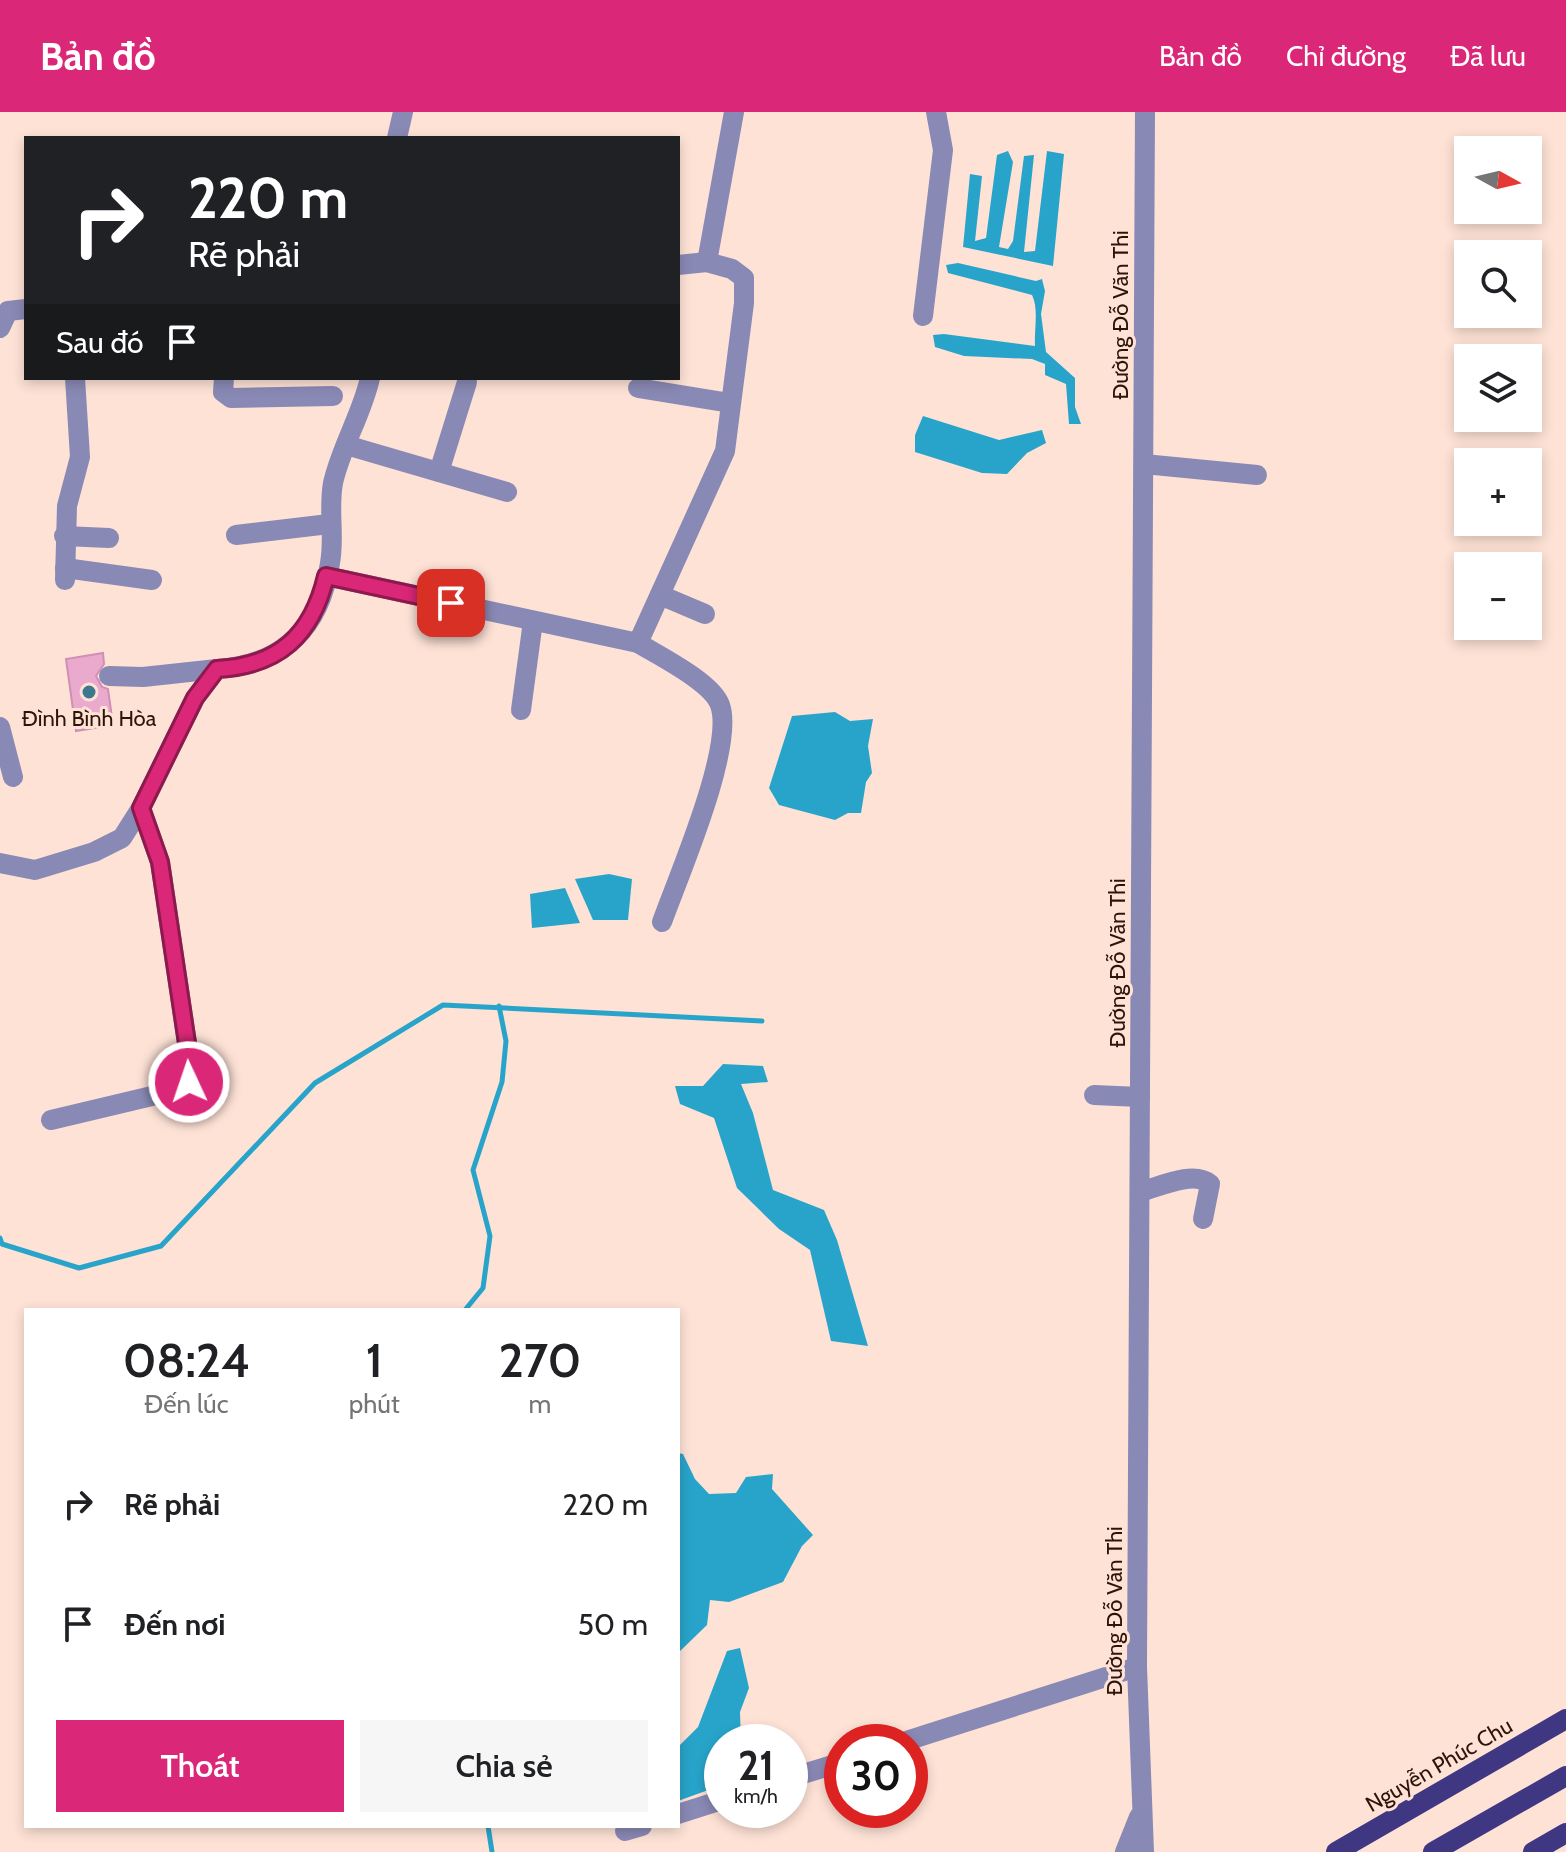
<!DOCTYPE html>
<html lang="vi">
<head>
<meta charset="utf-8">
<style>
  :root { --surface:#fff; --page:#f6f6f6; --text:#202124; --muted:#757577; --accent:#db2777 }
  body { margin:0; font-family:Cabin,sans-serif; background:var(--page); color:var(--text); height:100vh; display:flex; flex-direction:column; font-size:30px; white-space:nowrap }
  * { box-sizing:border-box; margin:0 }
  p { font-size:26px; color:var(--muted) }
  .icon { flex:none; width:44px; height:44px; fill:none; stroke:currentColor; stroke-width:2; stroke-linecap:round; stroke-linejoin:round }
  .map { position:relative; flex:1; overflow:hidden }
  .drawer { position:absolute; left:24px; top:1196px; width:656px; height:520px; display:flex; flex-direction:column; background:var(--surface); border-radius:0px; box-shadow:0 4px 12px #0003 }
  .drawer>* { flex:none }
  .guide { position:absolute; left:24px; top:24px; width:656px; height:244px; border-radius:0px; box-shadow:0 4px 12px #0003; background:#202124; color:#fff; overflow:hidden }
  .needle { width:52px; rotate:98deg }
  .controls { position:absolute; left:1454px; top:24px; display:grid; gap:16px }
  .controls a { display:grid; place-items:center; width:88px; height:88px; border-radius:0px; background:var(--surface); box-shadow:0 4px 12px #0003; font-size:40px }
  .speed { position:absolute; left:704px; top:1612px; display:flex; gap:16px; font-size:40px; font-weight:700; text-align:center }
  .speed>* { display:grid; place-content:center; width:104px; height:104px; border-radius:50%; background:var(--surface); box-shadow:0 4px 12px #0003; line-height:1 }
  .speed small { font-size:20px; font-weight:400 }
  .speed .limit { border:12px solid #d22; background:#fff; color:#111 }
  .pin { position:absolute; display:grid; place-items:center; width:68px; height:68px; color:#fff; margin:-34px; border-radius:16px; box-shadow:0 4px 12px #0006 }
  .me { position:absolute; width:88px; margin:-44px; rotate:357deg; stroke-linejoin:round; filter:drop-shadow(0 0 6px #0008) }
  .turn { display:flex; align-items:center; gap:28px; height:168px; padding:0 32px; font-size:36px }
  .turn .icon { width:104px; height:104px; stroke-width:2.5 }
  .turn b { display:block; font-size:56px; line-height:68px }
  .then { display:flex; align-items:center; height:76px; padding:0 32px; background:#0003; gap:16px; font-size:30px }
  .eta { display:flex; justify-content:space-evenly; align-items:center; height:136px; text-align:center }
  .eta b { font-size:48px; font-weight:600; line-height:56px }
  .cta { display:flex; gap:16px; margin-top:auto; padding:16px 32px }
  .cta a { flex:1; height:92px; border-radius:0px; background:var(--accent); color:#fff; font-size:32px; font-weight:600; line-height:92px; text-align:center }
  .cta a+a { background:var(--page); color:var(--text) }
  ul { padding:0; list-style:none }
  li { display:flex; align-items:center; gap:24px; height:120px; padding:0 32px }
  li div { flex:1 }
  li b { display:block; font-size:30px }
  li em { font-style:normal }
  header { display:flex; align-items:center; gap:48px; box-sizing:border-box; height:112px; padding:0 40px; background:var(--accent); color:#fff }
  header strong { font-size:38px }
  nav { display:flex; gap:44px; margin-inline-start:auto; font-size:28px }
  .map>svg:first-child { display:block }
  .water { fill:#28a4ca }
  .lines { fill:none; stroke-linecap:round; stroke-linejoin:round }
  .stream { stroke:#28a4ca; stroke-width:5 }
  .building { fill:#eaaace; stroke:#cf90b4; stroke-width:2 }
  .minor { stroke:#8989b5; stroke-width:20 }
  .major { stroke:#403783; stroke-width:20 }
  .route-casing { stroke:#8e194d; stroke-width:20 }
  .route { stroke:#db2777; stroke-width:14 }
  .poi-dot { fill:#3c798f; stroke:#fee2d6; stroke-width:3 }
  .labels { text-anchor:middle; dominant-baseline:central; stroke-width:6; stroke-linejoin:round; paint-order:stroke }
  .street-label { font-size:22px; fill:#2d1409; stroke:#fee2d6 }
  .poi-label { font-size:22px; fill:#2d1409; stroke:#fee2d6 }
</style>
</head>
<body>
<header>
<strong>Bản đồ</strong>
<nav><a>Bản đồ</a><a>Chỉ đường</a><a>Đã lưu</a></nav>
</header>
<div class="map">
<svg width="1566" height="1740" viewBox="0 0 1566 1740">
  <rect width="100%" height="100%" fill="#fee2d6"/>
  <g class="water">
    <polygon points="1008,39 1013,50 999,135 1008,137 1013,129 1024,44 1034,43 1024,140 1035,139 1047,39 1064,42 1053,154 963,135 970,62 982,64 975,129 986,126 997,43"/>
    <path d="M958,151L1036,169L1042,167L1045,179L1041,202L1046,240L1075,266V295L1081,312H1069L1066,272L1045,263V252L1032,247L964,244L935,235L933,223L944,222L1035,234C1034,217 1039,197 1032,183L948,161L946,153Z"/>
    <polygon points="923,304 999,328 1042,318 1046,331 1027,341 1007,362 982,361 915,340 915,323"/>
    <polygon points="835,600 850,609 873,607 868,634 872,661 866,670 861,701 848,701 835,708 779,693 769,676 792,604"/>
    <polygon points="609,762 632,767 628,808 593,808 575,767"/>
    <polygon points="565,776 580,811 532,816 530,782"/>
    <polygon points="723,952 763,954 768,970 741,972 753,1001 773,1078 824,1098 837,1128 868,1234 831,1229 810,1138 779,1117 737,1076 714,1006 680,992 675,974 703,974"/>
    <polygon points="678,1341 683,1342 695,1367 709,1382 736,1381 746,1365 773,1362 772,1377 813,1423 802,1434 783,1470 729,1490 710,1488 707,1513 678,1541"/>
    <polygon points="740,1536 749,1576 740,1600 741,1630 722,1630 722,1673 678,1689 678,1635 698,1615 727,1539"/>
  </g>
  <g class="lines">
    <g class="stream">
      <polyline points="0,1126 2,1132 79,1156 161,1134 315,971 443,893 762,909"/>
      <polyline points="465,1198 483,1176 490,1124 473,1058 502,970 506,929 499,894"/>
      <polyline points="488,1714 492,1740"/>
    </g>
  </g>
  <polygon class="building" points="103,541 104,552 96,564 102,575 108,577 113,613 76,619 66,547"/>
  <g class="lines">
    <g class="minor">
      <polyline points="397,26 403,0"/>
      <polyline points="678,153 707,150"/>
      <polyline points="923,204 943,38 936,0"/>
      <polyline points="0,216 8,199 26,197"/>
      <polyline points="224,266 223,280 231,286 333,284"/>
      <polyline points="638,276 730,291"/>
      <polyline points="346,333 507,380"/>
      <polyline points="1144,352 1257,363"/>
      <polyline points="439,360 467,270"/>
      <polyline points="236,423 329,412"/>
      <polyline points="64,424 109,426"/>
      <polyline points="65,456 152,468"/>
      <polyline points="326,464 638,531 725,339 744,191 744,166 732,157 707,150 734,0"/>
      <polyline points="65,468 67,394 80,345 75,266"/>
      <polyline points="660,483 705,502"/>
      <path d="M638,531C659,544 712,570 720,593C735,635 678,765 662,810"/>
      <polyline points="109,564 143,565 217,557"/>
      <polyline points="521,598 533,509"/>
      <polyline points="0,615 13,665"/>
      <path d="M0,751L35,758L94,740L122,726L141,696L195,586L217,557C283,553 320,516 330,451C335,424 328,398 333,371C341,335 362,302 370,266"/>
      <polyline points="1094,983 1140,985"/>
      <polyline points="51,1008 173,979 189,970 191,958 160,750 141,696"/>
      <path d="M1140,1080C1159,1075 1193,1058 1210,1072L1203,1107"/>
      <polyline points="903,1630 1137,1555"/>
      <polyline points="790,1666 842,1650"/>
      <polyline points="678,1702 722,1688"/>
      <polyline points="625,1719 642,1714"/>
      <polyline points="1125,1740 1139,1705"/>
      <polyline points="1144,1740 1137,1555 1145,0"/>
    </g>
    <g class="major">
      <polyline points="1336,1740 1566,1607"/>
      <polyline points="1433,1740 1566,1664"/>
      <polyline points="1533,1740 1566,1721"/>
    </g>
  </g>
  <g class="lines">
    <g class="route-casing">
      <path id="route" d="M189,970L191,958L160,750L141,696L195,586L217,557C279,554 312,523 326,464L451,491"/>
    </g>
    <use href="#route" class="route"/>
  </g>
  <circle class="poi-dot" cx="89" cy="580" r="8"/>
  <g class="labels">
    <g class="street-label">
      <text transform="translate(1120 203) rotate(-90)">Đường Đỗ Văn Thi</text>
      <text transform="translate(1117 851) rotate(-90)">Đường Đỗ Văn Thi</text>
      <text transform="translate(1114 1499) rotate(-90)">Đường Đỗ Văn Thi</text>
      <text transform="translate(1439 1653) rotate(-30)">Nguyễn Phúc Chu</text>
    </g>
    <g class="poi-label">
      <text x="89" y="606">Đình Bình Hòa</text>
    </g>
  </g>
</svg>
<div class="controls">
<a><svg class="needle" viewBox="-14 -14 28 28"><path d="M0-13l5 13h-10z" fill="#e53935"/><path d="M0 13l5-13h-10z" fill="#757577"/></svg></a>
<a><svg class="icon" aria-label="search" viewBox="0 0 24 24"><circle cx="10" cy="10" r="6"/><path d="M15 15l6 6"/></svg></a>
<a><svg class="icon" aria-label="layers" viewBox="0 0 24 24"><path d="M12 4l9 5-9 5-9-5zM3 14l9 5 9-5"/></svg></a>
<a>+</a>
<a>−</a>
</div>
<div class="speed"><div>21<small>km/h</small></div><div class="limit">30</div></div>
<div class="pin" style="left:451px;top:491px;background:#d93025"><svg class="icon" aria-label="arrive" viewBox="0 0 24 24"><path d="M6 21V4h12l-3 4 3 4H6"/></svg></div>
<svg class="me" style="left:189px;top:970px" viewBox="-20 -20 40 40"><circle r="17" fill="#db2777" stroke="#fff" stroke-width="3"/><path d="M0-11L8 9 0 5-8 9z" fill="#fff"/></svg>
<div class="guide">
<div class="turn"><svg class="icon" aria-label="right" viewBox="0 0 24 24"><path d="M7 20v-9h11M14 6l5 5-5 5"/></svg><div><b>220 m</b>Rẽ phải</div></div>
<div class="then">Sau đó<svg class="icon" aria-label="arrive" viewBox="0 0 24 24"><path d="M6 21V4h12l-3 4 3 4H6"/></svg></div>
</div>
<section class="drawer">
<div class="eta">
<div><b>08:24</b><p>Đến lúc</p></div>
<div><b>1</b><p>phút</p></div>
<div><b>270</b><p>m</p></div>
</div>
<ul>
<li><svg class="icon" aria-label="right" viewBox="0 0 24 24"><path d="M7 20v-9h11M14 6l5 5-5 5"/></svg><div><b>Rẽ phải</b></div><em>220 m</em></li>
<li><svg class="icon" aria-label="arrive" viewBox="0 0 24 24"><path d="M6 21V4h12l-3 4 3 4H6"/></svg><div><b>Đến nơi</b></div><em>50 m</em></li>
</ul>
<div class="cta"><a>Thoát</a><a>Chia sẻ</a></div>
</section>
</div>
</body>
</html>
